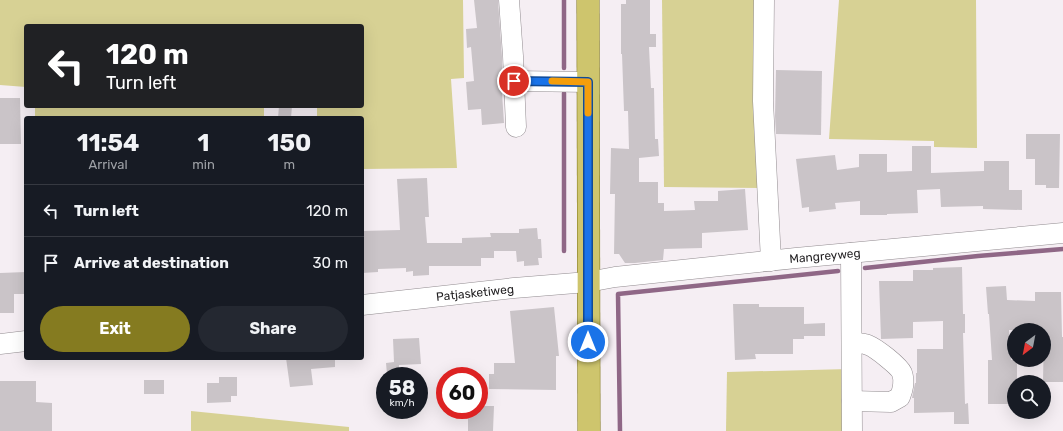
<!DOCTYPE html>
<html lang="en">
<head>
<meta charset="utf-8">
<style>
  :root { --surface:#171b24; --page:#242831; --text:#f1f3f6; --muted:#9ea1a6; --line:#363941; --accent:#857b20 }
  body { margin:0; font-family:Rubik,sans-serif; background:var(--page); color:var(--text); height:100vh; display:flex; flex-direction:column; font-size:15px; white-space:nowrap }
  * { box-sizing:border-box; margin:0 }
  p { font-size:13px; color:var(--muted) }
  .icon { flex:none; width:22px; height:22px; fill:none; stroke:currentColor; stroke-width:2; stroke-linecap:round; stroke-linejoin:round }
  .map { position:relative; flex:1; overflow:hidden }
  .sheet { position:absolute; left:24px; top:116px; width:340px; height:244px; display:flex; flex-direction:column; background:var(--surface); border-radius:4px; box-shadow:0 4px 16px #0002 }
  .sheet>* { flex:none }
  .hud { position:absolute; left:24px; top:24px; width:340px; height:84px; border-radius:4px; box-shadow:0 4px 16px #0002; background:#202124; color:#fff; overflow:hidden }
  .needle { width:26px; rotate:212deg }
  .controls { position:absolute; left:1007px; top:323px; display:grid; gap:8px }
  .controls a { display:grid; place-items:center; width:44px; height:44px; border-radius:50%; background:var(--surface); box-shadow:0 4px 16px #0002; font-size:20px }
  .speed { position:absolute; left:376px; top:367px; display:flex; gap:8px; font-size:20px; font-weight:700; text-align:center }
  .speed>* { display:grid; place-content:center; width:52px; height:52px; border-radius:50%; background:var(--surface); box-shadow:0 4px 16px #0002; line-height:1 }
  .speed small { font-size:10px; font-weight:400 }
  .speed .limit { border:6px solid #d22; background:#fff; color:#111 }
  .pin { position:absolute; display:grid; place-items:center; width:34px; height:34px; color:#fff; margin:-17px; border:2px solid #fff; border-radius:50%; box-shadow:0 1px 4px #0007 }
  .me { position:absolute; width:44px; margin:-22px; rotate:0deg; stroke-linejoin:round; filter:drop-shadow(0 0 3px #0008) }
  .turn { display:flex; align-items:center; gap:14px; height:84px; padding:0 16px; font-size:18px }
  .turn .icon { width:52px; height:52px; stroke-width:2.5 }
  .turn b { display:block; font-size:28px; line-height:34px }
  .eta { display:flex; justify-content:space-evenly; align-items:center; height:68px; text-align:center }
  .eta b { font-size:24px; font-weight:700; line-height:28px }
  .primary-button { display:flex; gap:8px; margin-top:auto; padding:8px 16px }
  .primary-button a { flex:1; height:46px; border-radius:24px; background:var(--accent); color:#fff; font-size:16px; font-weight:700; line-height:46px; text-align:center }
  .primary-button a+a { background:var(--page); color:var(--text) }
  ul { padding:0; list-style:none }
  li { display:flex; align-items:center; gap:12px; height:52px; padding:0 16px; border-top:1px solid var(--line) }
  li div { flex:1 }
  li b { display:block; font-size:15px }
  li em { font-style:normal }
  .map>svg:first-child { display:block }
  .green { fill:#d7d194 }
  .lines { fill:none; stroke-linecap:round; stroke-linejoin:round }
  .stream { stroke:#8f6786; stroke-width:4.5 }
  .building { fill:#cac4c8 }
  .minor-casing { stroke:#928c90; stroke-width:21 }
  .major-casing { stroke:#7c7213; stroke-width:23 }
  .minor { stroke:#fff; stroke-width:20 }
  .major { stroke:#cec56d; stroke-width:22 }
  .route-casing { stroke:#114b97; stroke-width:10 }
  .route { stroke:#1a73e8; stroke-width:7 }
  .slow { stroke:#f59e0b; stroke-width:7 }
  .labels { text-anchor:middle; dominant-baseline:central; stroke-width:3; stroke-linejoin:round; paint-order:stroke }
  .street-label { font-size:12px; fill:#211f21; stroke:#fff }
</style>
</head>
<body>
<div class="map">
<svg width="1063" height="431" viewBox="0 0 1063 431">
  <rect width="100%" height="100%" fill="#f5eef3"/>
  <g class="green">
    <polygon points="0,0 463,0 464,78 451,79 457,168 362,169 362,118 317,118 317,106 362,106 362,26 26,26 26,87 0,85"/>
    <polygon points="662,0 756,0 759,188 664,187"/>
    <polygon points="839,0 976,0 977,148 934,147 934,141 829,139"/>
    <rect x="35" y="106" width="229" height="12"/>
    <polygon points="849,369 850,431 726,431 727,372"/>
    <polygon points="191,411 349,427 349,431 191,431"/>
  </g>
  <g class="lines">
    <g class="stream">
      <polyline points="564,0 564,68"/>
      <polyline points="564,93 564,251"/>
      <polyline points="865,268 978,256 1063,249"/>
      <polyline points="620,431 618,294 838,271"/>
    </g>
  </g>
  <g class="building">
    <polygon points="474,0 498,0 502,57 503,93 502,93 504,123 482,125 481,109 468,110 466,82 474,81 471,47 467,48 466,29 477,28"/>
    <polygon points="626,0 650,0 650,34 656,34 656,47 649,47 651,88 654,88 655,139 658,139 659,156 639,158 639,182 658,182 658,203 664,203 664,211 695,210 694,201 718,201 718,191 745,189 748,230 702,233 702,248 664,249 663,260 635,263 625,263 619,254 614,254 615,194 610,194 611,148 629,149 628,111 624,111 622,54 621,54 621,4 626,4"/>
    <polygon points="776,70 822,71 821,135 776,134 775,116"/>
    <polygon points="0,98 20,98 21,144 0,144"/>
    <polygon points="279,106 292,106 291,118 278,118"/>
    <polygon points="1026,134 1060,134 1059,188 1046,188 1046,185 1035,185 1035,159 1026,159"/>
    <polygon points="912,146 931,146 931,173 984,171 984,161 1009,161 1009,190 1022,190 1022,210 983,209 983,206 941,207 940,189 917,190 918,213 887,214 887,215 860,215 860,201 835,203 836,209 809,212 809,207 802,208 796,159 835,155 837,170 859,167 859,154 887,154 887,172 912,171"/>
    <polygon points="427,178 429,217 425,217 427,243 462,243 462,238 491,237 490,233 519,233 519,229 537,228 538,239 541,239 542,258 538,258 539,265 524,266 524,261 517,262 516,251 494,251 494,258 481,258 481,266 429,266 429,275 413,276 413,271 406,272 406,268 378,269 378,272 362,273 362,231 400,230 397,179"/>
    <polygon points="962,267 963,314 965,314 965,333 963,333 965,404 968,403 969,424 954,424 954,412 914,413 914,398 912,398 915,383 916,383 916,373 917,373 917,349 943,349 943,321 913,322 913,338 881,339 879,281 913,281 913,270 933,270 933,268"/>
    <polygon points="26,272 26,294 14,294 14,313 0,313 0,273"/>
    <polygon points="1006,286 1007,300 1035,301 1035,292 1061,292 1062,337 1063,337 1063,382 1043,382 1044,330 1009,330 1011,360 1017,360 1017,382 1014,382 1014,404 988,404 988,360 992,360 989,314 988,314 986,287"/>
    <polygon points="733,304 759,304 759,307 804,307 804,324 825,323 825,336 804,336 804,339 793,339 793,354 755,354 756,359 735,360"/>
    <polygon points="554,307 559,356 556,356 556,390 489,389 489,374 494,374 494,363 515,363 510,311"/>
    <polygon points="419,338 421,364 399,365 399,374 387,374 386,363 394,362 393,339"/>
    <polygon points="286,358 335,358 335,367 311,369 313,385 290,387"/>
    <polygon points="219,377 237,377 237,396 231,396 231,402 207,403 207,383 219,383"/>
    <rect x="144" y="380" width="20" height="14"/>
    <polygon points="0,381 36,381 36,402 52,403 52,431 0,431"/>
    <polygon points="479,406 494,406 493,431 468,431 468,410 479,410"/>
  </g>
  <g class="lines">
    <g class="minor-casing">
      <g id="minor">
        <polyline points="509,0 513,56 516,127"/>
        <polyline points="764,0 763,101 771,261"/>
        <polyline points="514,81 588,82"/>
        <polyline points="851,253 852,431"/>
        <polyline points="362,305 514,288 588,282 615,277 796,258 1063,233"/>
        <polyline points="0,344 26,341"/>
        <path d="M852,401L891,402L900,397C903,389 905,382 902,373C899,366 876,348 868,345C864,343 857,343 852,343"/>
      </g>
    </g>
    <g class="major-casing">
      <polyline id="major" points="588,0 589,431"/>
    </g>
    <use href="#minor" class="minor"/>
    <use href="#major" class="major"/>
  </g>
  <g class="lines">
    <g class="route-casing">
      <polyline id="route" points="514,81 588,82 588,342"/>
    </g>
    <use href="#route" class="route"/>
    <polyline class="slow" points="552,81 588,82 588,113"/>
  </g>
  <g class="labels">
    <g class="street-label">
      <text transform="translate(825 256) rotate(-5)">Mangreyweg</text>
      <text transform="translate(475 293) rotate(-6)">Patjasketiweg</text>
    </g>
  </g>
</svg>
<div class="controls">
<a><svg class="needle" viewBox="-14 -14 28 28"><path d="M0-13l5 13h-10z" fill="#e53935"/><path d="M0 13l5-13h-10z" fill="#9ea1a6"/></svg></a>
<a><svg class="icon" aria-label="search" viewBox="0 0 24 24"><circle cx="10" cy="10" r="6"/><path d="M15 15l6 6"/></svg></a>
</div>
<div class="speed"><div>58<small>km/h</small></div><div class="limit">60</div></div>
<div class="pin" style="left:514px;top:81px;background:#d93025"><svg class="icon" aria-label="arrive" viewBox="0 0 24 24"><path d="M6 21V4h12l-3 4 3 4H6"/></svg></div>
<svg class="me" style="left:588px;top:342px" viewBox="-20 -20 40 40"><circle r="17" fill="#1a73e8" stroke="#fff" stroke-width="3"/><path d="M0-11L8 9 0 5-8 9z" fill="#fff"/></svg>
<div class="hud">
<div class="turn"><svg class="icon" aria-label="left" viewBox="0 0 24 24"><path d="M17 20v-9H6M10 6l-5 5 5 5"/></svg><div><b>120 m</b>Turn left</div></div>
</div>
<section class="sheet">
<div class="eta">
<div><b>11:54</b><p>Arrival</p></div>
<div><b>1</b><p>min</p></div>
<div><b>150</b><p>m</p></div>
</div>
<ul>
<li><svg class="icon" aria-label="left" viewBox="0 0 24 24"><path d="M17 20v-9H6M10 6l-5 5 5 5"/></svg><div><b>Turn left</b></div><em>120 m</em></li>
<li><svg class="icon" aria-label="arrive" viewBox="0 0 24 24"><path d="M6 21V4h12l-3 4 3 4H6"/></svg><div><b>Arrive at destination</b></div><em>30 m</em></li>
</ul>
<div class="primary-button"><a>Exit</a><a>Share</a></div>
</section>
</div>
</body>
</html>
